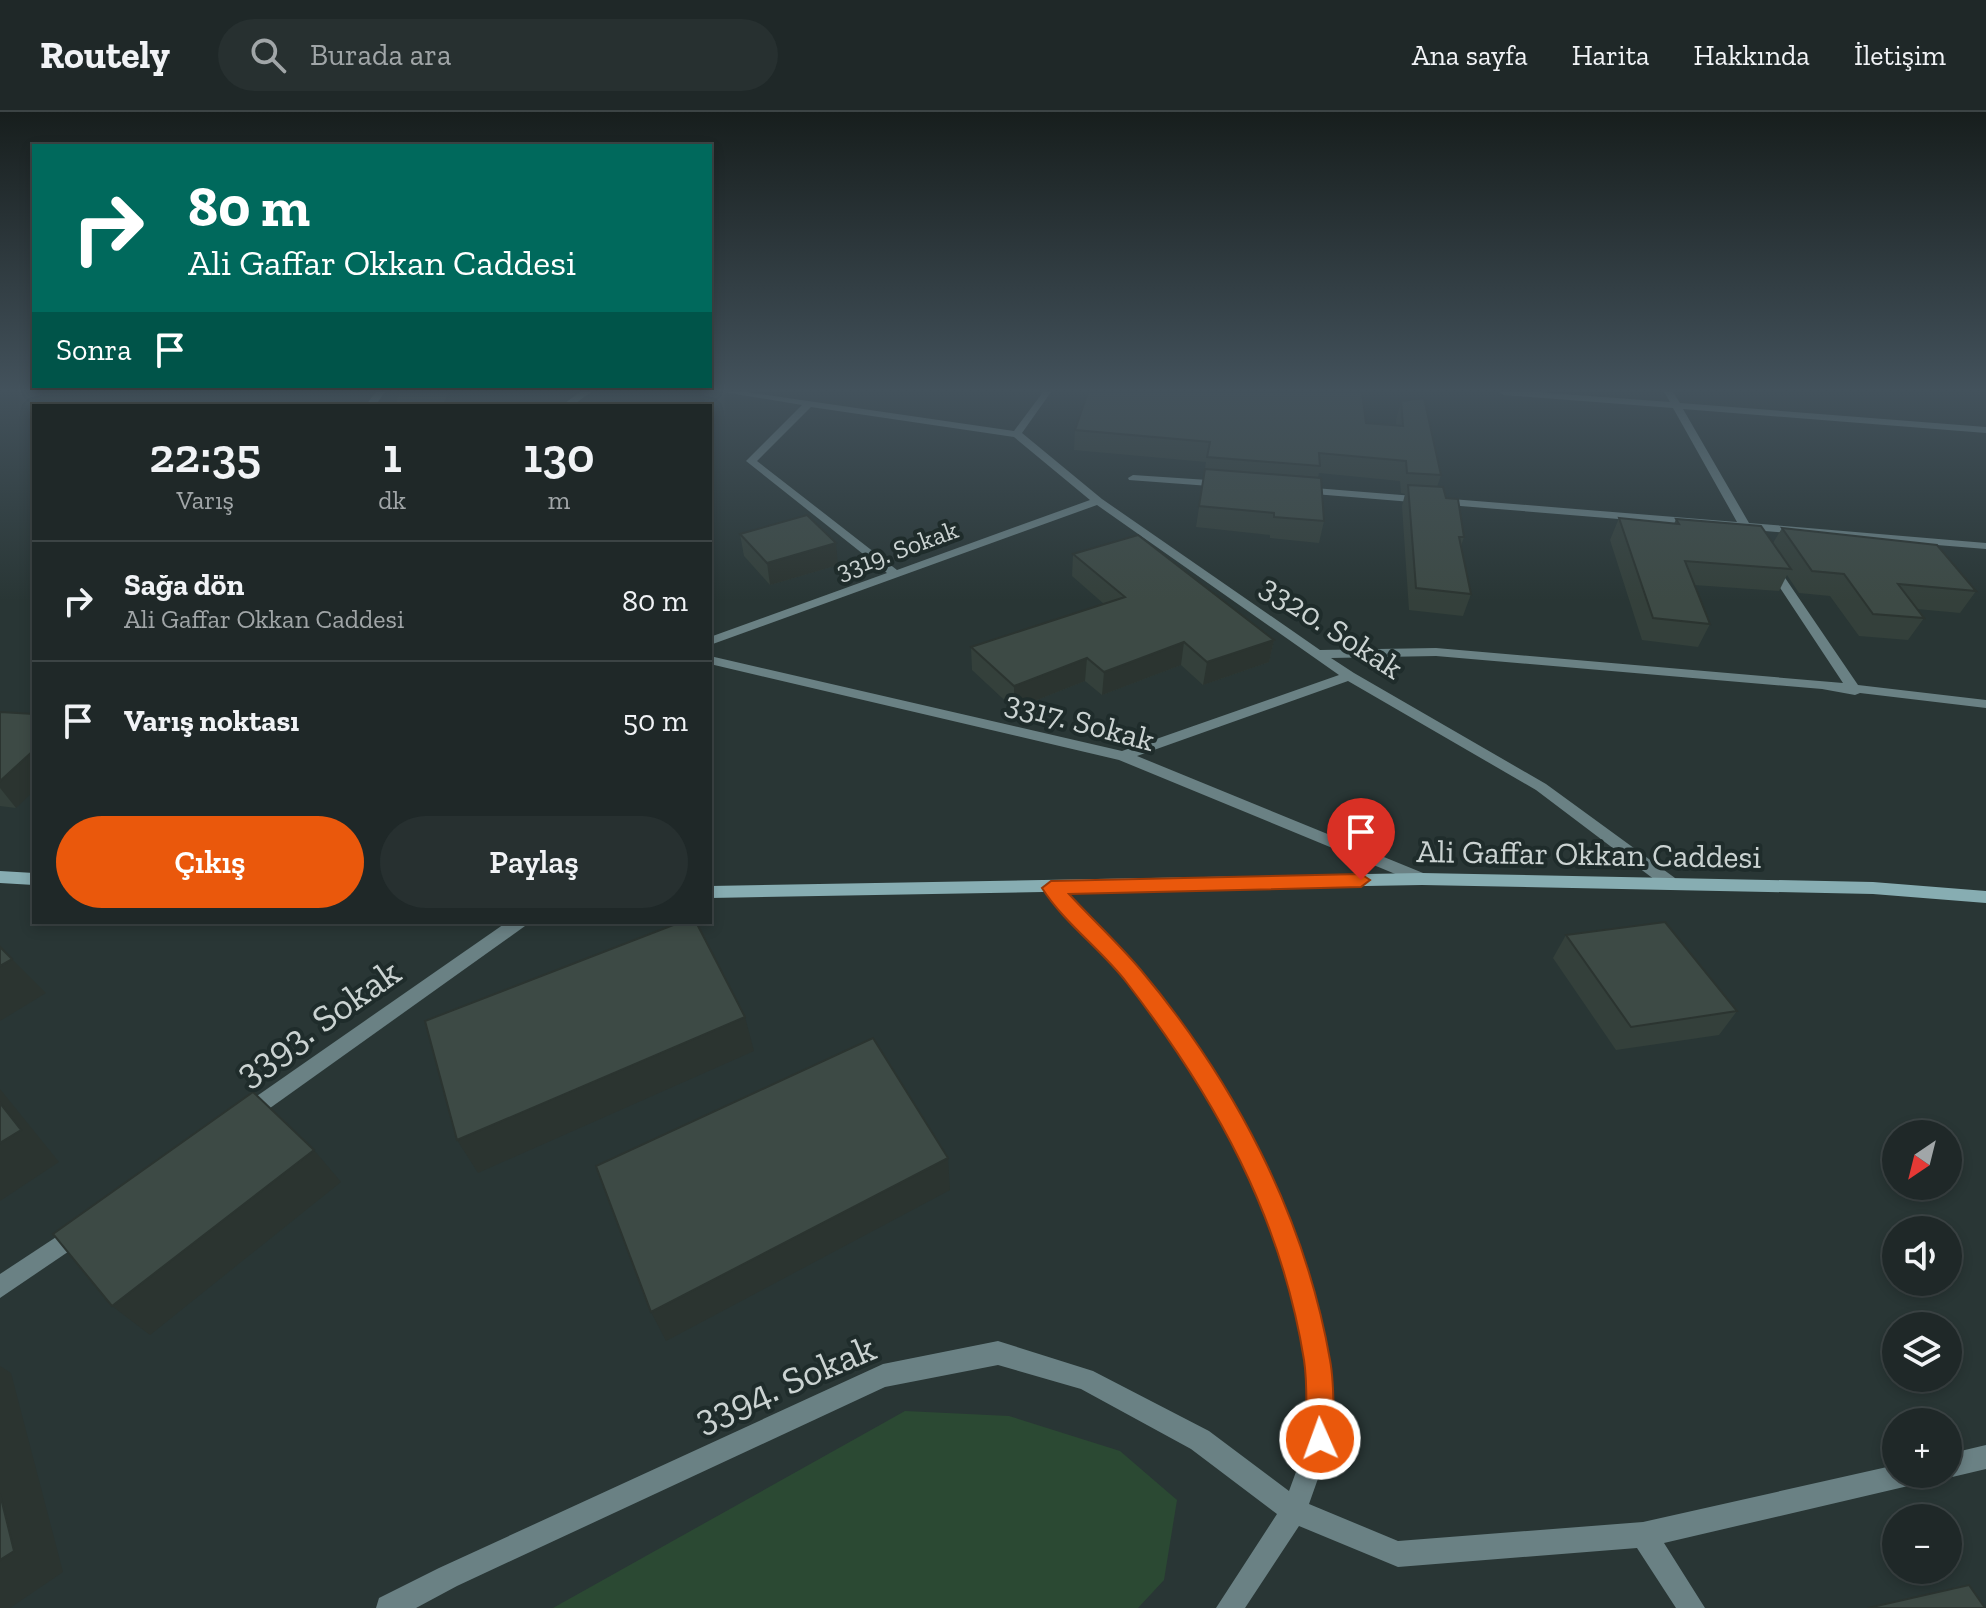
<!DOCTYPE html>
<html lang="tr">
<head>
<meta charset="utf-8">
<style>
  :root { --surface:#1f2828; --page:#273030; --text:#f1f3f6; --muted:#a1a6a8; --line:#3c4445; --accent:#ea580c }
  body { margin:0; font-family:"Zilla Slab",serif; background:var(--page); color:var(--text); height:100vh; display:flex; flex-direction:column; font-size:30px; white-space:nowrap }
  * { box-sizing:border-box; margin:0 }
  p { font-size:26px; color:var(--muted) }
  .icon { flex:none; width:44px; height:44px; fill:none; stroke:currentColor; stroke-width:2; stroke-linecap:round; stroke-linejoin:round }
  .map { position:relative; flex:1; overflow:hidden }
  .details { position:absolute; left:32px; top:292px; width:680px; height:520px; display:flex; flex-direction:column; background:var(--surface); border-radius:0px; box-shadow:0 4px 12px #0003,0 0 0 2px var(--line) }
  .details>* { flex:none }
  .hud { position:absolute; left:32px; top:32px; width:680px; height:244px; border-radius:0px; box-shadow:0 4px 12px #0003,0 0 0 2px var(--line); background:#00695c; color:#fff; overflow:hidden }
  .needle { width:52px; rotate:215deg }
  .controls { position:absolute; left:1882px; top:1008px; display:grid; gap:16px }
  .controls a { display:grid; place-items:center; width:80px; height:80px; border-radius:50%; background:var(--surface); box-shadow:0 4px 12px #0003,0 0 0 2px var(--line); font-size:40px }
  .pin { position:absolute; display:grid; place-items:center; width:68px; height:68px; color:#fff; margin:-82px -34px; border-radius:50% 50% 50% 0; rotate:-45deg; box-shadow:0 0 8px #0007 }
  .pin .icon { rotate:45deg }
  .me { position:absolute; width:88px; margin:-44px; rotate:358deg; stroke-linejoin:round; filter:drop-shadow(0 0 6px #0008) }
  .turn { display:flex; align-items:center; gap:28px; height:168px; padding:0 24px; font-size:36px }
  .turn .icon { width:104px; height:104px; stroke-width:2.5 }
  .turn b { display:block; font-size:56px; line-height:68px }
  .then { display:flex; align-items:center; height:76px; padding:0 24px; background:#0003; gap:16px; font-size:30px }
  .eta { display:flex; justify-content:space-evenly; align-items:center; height:136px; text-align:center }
  .eta b { font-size:48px; font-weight:600; line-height:56px }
  .cta { display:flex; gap:16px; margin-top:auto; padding:16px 24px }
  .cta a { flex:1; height:92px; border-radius:48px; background:var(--accent); color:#fff; font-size:32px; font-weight:600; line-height:92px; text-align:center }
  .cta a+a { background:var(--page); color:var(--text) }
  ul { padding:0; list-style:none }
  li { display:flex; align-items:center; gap:24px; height:120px; padding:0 24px; border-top:2px solid var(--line) }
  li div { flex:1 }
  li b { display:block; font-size:30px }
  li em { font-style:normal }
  header { display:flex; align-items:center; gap:48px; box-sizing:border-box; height:112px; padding:0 40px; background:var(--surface); border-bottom:2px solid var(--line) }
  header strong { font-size:38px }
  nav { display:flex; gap:44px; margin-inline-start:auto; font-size:28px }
  .search { width:560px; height:72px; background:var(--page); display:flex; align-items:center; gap:20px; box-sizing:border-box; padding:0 28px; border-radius:44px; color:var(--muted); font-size:30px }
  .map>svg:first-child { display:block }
  .green { fill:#2b4933 }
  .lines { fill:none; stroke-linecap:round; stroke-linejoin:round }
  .street { fill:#6a8184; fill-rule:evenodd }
  .secondary { fill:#87adb2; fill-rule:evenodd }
  .wall { fill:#34403b }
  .shaded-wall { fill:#2b3430 }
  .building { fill:#3d4a45; stroke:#2b3430; stroke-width:2 }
  .route { fill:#ea580c; stroke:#983908; stroke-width:2 }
  .labels { text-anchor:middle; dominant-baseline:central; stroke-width:8; stroke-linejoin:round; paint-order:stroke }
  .far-street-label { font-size:26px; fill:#cbd3d2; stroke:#1f2c2b }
  .street-label { font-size:32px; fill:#cbd3d2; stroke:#1f2c2b }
  .near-street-label { font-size:38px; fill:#cbd3d2; stroke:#1f2c2b }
</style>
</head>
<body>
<header>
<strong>Routely</strong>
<div class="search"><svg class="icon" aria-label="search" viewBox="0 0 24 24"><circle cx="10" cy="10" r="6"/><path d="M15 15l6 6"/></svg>Burada ara</div>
<nav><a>Ana sayfa</a><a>Harita</a><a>Hakkında</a><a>İletişim</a></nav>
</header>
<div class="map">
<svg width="1986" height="1496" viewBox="0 0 1986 1496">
  <rect width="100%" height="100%" fill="#293635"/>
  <polygon class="green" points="905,1299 1009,1304 1120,1339 1177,1388 1164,1468 1138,1496 553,1496"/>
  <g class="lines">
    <g class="street">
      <polygon points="376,280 385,280 375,294 365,294"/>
      <polygon points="580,280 591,280 572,294 561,294"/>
      <path d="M724,280H746L1014,319L1043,280H1051L1022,321L1102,387L1320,538L1436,536L1843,571L1765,453L1771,449L1775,451L1858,573L1986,588V596L1860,581L1855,583L1822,577L1436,544L1331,546L1354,561L1546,672L1675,766L1677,770L1669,776L1663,774L1536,678L1348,569L1137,644L1428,763L1430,767L1422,773L1119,648L710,552V544L1122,639L1339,563L1097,393L710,533V525L887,461L746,349L802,293ZM811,295L1014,325L1090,388L897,458L757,349Z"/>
      <polygon points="1499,280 1536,280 1670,290 1664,280 1673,280 1680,291 1986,315 1986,321 1683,297 1749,411 1986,431 1986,437 1752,418 1747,421 1741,417 1302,381 1297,378 1302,375 1737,410 1673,296 1504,283"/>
      <polygon points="1133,363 1223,369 1228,372 1223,375 1129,368 1128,366"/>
      <polygon points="1051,770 1057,772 1138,858 1204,942 1270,1058 1314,1177 1330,1252 1332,1327 1309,1392 1398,1429 1643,1410 1896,1353 1896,1362 1924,1362 1921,1371 1664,1431 1705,1496 1676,1496 1637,1436 1398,1455 1299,1414 1245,1496 1216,1496 1277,1402 1191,1337 1081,1277 998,1253 885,1275 457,1474 416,1496 376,1496 379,1486 439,1456 883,1252 998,1229 1093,1259 1209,1319 1289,1379 1308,1327 1306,1252 1292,1177 1251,1061 1190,954 1126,868 1045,780 1043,776"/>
      <polygon points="507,810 527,810 525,814 252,1009 245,1012 238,1009 235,1003 238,997"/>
      <polygon points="79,1110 87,1113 90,1120 87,1127 0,1186 0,1162"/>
      <polygon points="1986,1333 1986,1357 1948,1366 1939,1363 1948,1362 1948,1342"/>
    </g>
    <g class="secondary">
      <polygon points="0,759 34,761 34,773 0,771"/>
      <polygon points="1422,761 1873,770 1986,779 1986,791 1873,782 1422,773 710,786 710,774"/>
    </g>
  </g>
  <g class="wall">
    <polygon points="1401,289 1441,363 1437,375 1446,386 1464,425 1461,434 1471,482 1463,504 1409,498 1402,394 1405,382 1401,381 1400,369 1319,361 1318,366 1324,409 1319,431 1270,426 1270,423 1196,415 1206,350 1074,338 1075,318 1396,314 1396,308"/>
    <polygon points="1619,406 1674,412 1676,407 1773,431 1782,416 1976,479 1960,501 1917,497 1924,506 1908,528 1859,524 1830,484 1799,481 1787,463 1779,479 1694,473 1710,512 1698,535 1642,528 1610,428"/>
    <polygon points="740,422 838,453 770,473 744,444"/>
    <polygon points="1073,442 1274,528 1269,550 1203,573 1181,553 1102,583 1085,569 1014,597 972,558 971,535 1104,492 1072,464"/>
    <polygon points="0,600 16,696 0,694"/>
    <polygon points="1566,823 1737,899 1719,923 1616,938 1553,846"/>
  </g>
  <g class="shaded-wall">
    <polygon points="449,280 459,280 460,283 457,294 444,294"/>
    <polygon points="836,431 838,453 770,473 767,451"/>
    <polygon points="1274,528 1269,550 1203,573 1207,550"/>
    <polygon points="1184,530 1181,553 1102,583 1104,560"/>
    <polygon points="1087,546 1085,569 1014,597 1014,574"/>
    <polygon points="34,638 34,679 16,696 0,676 0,669"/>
    <polygon points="12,847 46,881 0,909 0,854"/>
    <polygon points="745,905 754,939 478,1061 457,1028"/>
    <polygon points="0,977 59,1050 0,1089"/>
    <polygon points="314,1038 341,1070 150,1223 112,1194"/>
    <polygon points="948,1046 950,1078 666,1229 651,1200"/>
    <polygon points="0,1254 11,1261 63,1460 10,1496 0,1496"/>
  </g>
  <g class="building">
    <polygon points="399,280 449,280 444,294 394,294"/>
    <polygon points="1088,280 1362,280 1366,311 1403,314 1401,289 1424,286 1441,363 1407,361 1406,349 1319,341 1320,354 1207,345 1210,330 1075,318"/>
    <polygon points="1205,357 1321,366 1324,409 1274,405 1274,401 1199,394"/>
    <polygon points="1408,373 1443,375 1446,386 1458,387 1464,425 1459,425 1471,482 1416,476"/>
    <polygon points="807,403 836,431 767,451 740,422"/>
    <polygon points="1619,406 1679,412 1676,407 1761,414 1791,457 1685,449 1710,512 1653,506"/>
    <polygon points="1782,416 1937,433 1976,479 1898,472 1924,506 1873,502 1844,462 1812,459"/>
    <polygon points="1138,423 1274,528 1207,550 1184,530 1104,560 1087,546 1014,574 971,535 1125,485 1073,442"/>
    <polygon points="0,600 34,602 34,638 0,669"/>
    <polygon points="681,810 696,810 745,905 457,1028 425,909"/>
    <polygon points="1665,810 1737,899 1631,915 1566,823"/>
    <polygon points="0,835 12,847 0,854"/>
    <polygon points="873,926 948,1046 651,1200 596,1054"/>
    <polygon points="253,980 314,1038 112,1194 53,1122"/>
    <polygon points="0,991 21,1018 0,1031"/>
    <polygon points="0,1382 14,1439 0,1448"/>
    <polygon points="1969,1473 1985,1496 1868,1496"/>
  </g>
  <linearGradient id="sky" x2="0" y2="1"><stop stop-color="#171e1d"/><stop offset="0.57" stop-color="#43525c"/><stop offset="1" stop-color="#43525c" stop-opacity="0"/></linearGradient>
  <rect width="1986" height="489" fill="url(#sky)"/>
  <path class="route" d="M1361,762L1370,768L1361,775L1069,782C1092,807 1118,831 1140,857C1234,969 1305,1104 1330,1248C1335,1274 1333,1301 1334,1327L1330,1337L1320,1341L1311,1337L1306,1327C1306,1301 1308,1274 1304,1248C1281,1104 1215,985 1127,871C1102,838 1064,811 1042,776L1051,769Z"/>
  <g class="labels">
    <g class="far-street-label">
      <text transform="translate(897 438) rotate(-20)">3319. Sokak</text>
    </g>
    <g class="street-label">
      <text transform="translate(1332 515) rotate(33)">3320. Sokak</text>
      <text transform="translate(1080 609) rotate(15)">3317. Sokak</text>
      <text transform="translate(1589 742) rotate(1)">Ali Gaffar Okkan Caddesi</text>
    </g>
    <g class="near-street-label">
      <text transform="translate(318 910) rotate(-35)">3393. Sokak</text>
      <text transform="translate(785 1271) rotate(-23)">3394. Sokak</text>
    </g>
  </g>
</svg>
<div class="controls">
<a><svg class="needle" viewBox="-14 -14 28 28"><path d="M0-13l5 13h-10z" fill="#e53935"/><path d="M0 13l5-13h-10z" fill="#a1a6a8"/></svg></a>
<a><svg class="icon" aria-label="sound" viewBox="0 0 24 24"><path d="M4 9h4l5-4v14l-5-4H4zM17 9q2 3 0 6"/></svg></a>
<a><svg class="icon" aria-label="layers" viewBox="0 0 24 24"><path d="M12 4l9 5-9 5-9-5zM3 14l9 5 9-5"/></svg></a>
<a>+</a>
<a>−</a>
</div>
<div class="pin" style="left:1361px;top:768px;background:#d93025"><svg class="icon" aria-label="arrive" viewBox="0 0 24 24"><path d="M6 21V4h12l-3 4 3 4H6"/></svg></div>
<svg class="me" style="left:1320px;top:1327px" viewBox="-20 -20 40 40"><circle r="17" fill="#ea580c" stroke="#fff" stroke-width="3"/><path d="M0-11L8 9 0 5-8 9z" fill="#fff"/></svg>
<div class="hud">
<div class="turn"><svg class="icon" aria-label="right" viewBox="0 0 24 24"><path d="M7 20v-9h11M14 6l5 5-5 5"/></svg><div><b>80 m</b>Ali Gaffar Okkan Caddesi</div></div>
<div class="then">Sonra<svg class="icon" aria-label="arrive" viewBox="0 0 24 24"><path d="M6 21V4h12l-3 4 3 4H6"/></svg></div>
</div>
<section class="details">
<div class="eta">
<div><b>22:35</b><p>Varış</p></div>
<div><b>1</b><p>dk</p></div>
<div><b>130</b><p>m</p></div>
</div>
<ul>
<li><svg class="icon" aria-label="right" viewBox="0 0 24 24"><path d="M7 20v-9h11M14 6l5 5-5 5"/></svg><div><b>Sağa dön</b><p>Ali Gaffar Okkan Caddesi</p></div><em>80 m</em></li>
<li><svg class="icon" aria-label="arrive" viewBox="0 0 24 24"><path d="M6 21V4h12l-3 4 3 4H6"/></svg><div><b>Varış noktası</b></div><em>50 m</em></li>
</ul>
<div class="cta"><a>Çıkış</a><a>Paylaş</a></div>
</section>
</div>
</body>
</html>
